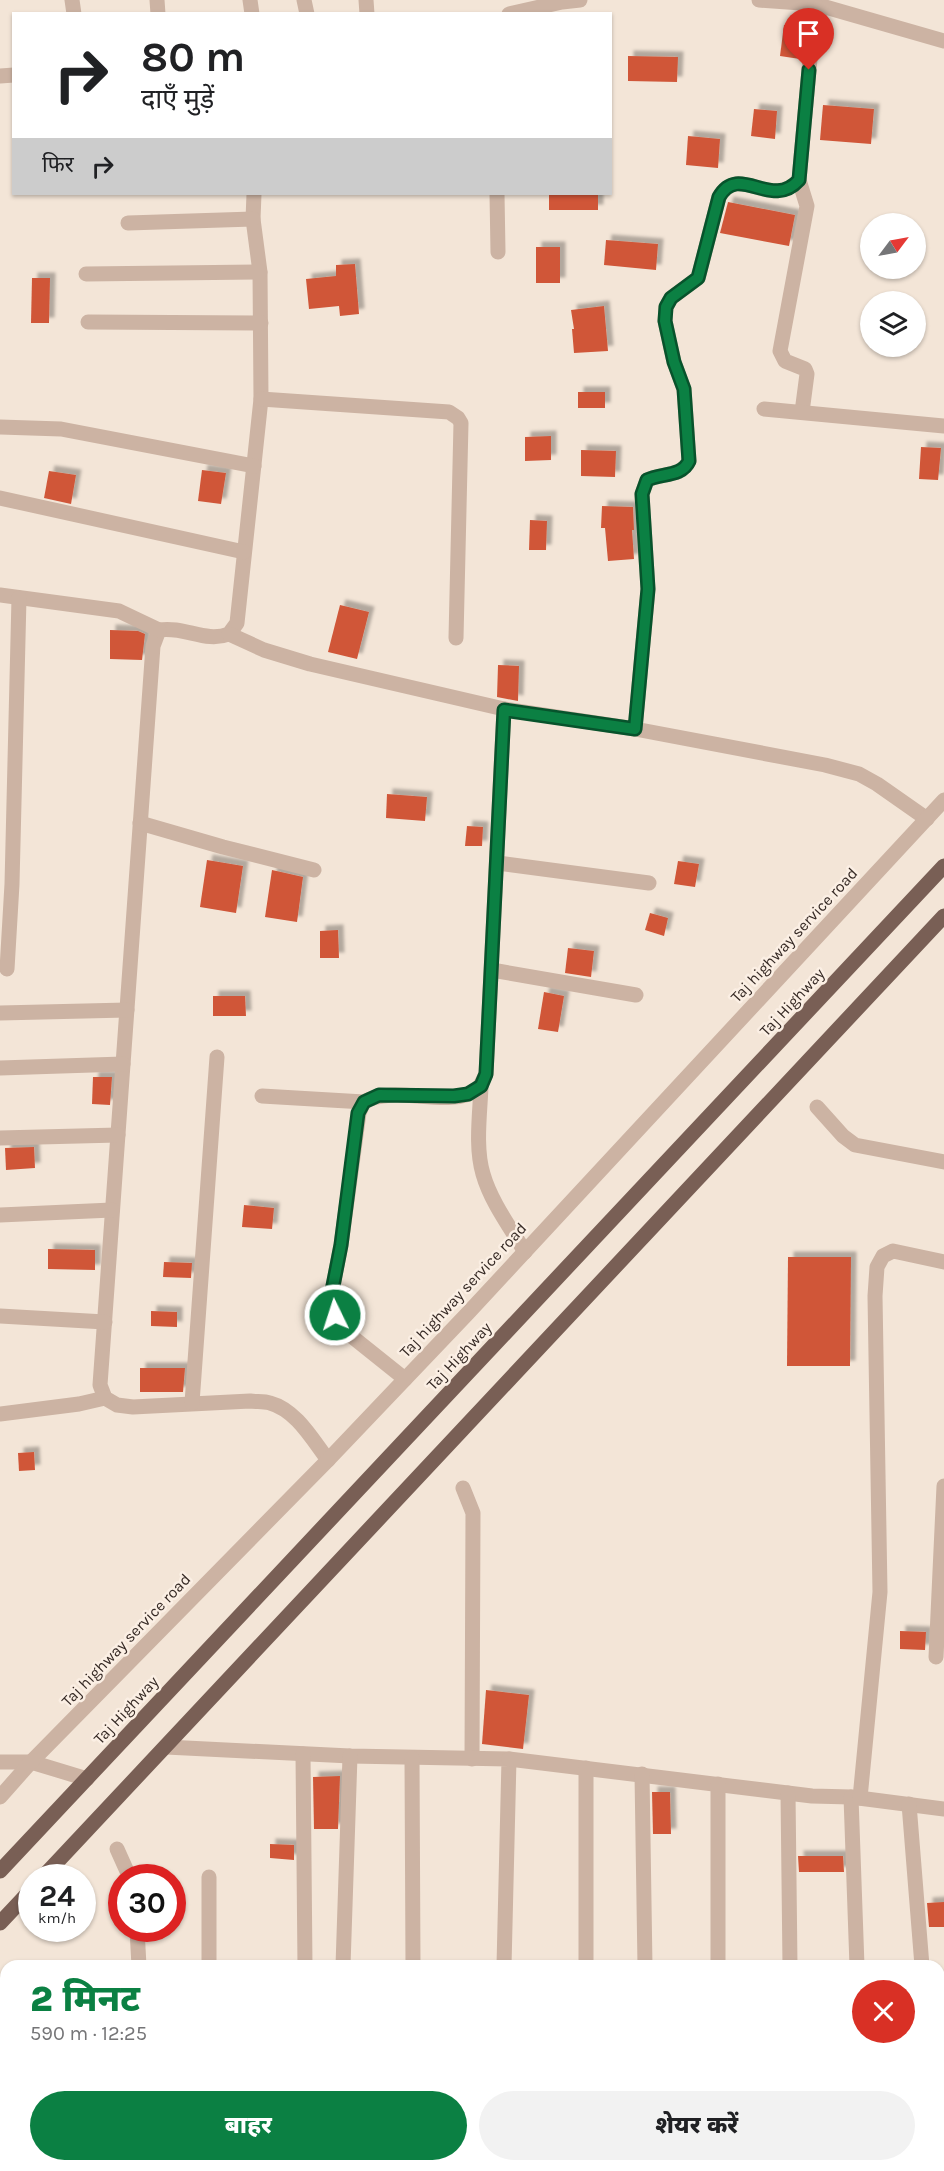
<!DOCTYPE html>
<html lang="hi">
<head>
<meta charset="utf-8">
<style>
  :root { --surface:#fff; --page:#f2f2f2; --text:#202124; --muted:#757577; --accent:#0b8043 }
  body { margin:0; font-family:Karla,"Noto Sans Devanagari",sans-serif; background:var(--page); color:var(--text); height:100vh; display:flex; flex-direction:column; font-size:22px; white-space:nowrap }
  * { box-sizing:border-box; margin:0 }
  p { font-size:20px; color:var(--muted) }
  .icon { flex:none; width:33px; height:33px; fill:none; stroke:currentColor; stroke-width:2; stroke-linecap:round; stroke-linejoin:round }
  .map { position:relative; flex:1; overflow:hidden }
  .details { position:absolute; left:0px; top:1960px; width:945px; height:212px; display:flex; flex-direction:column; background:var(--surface); border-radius:18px 18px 0 0; box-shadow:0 2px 4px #0004 }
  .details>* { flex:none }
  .guide { position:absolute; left:12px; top:12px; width:600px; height:183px; border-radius:0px; box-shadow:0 2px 4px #0004; background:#fff; color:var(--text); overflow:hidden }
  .needle { width:39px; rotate:58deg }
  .controls { position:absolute; left:860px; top:213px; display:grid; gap:12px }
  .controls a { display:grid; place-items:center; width:66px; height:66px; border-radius:50%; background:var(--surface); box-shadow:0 2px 4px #0004; font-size:30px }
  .speed { position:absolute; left:18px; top:1864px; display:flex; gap:12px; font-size:30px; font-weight:700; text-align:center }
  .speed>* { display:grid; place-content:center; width:78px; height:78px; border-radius:50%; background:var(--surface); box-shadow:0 2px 4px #0004; line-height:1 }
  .speed small { font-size:15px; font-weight:400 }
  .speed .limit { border:9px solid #d22; background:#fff; color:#111 }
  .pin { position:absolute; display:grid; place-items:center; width:51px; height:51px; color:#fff; margin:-62px -26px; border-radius:50% 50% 50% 0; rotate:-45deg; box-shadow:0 0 6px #0007 }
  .pin .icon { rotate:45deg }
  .me { position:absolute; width:66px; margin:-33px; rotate:356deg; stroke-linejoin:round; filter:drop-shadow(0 0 4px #0008) }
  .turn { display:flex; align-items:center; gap:21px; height:126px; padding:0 30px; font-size:27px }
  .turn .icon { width:78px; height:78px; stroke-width:2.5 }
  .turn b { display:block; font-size:42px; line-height:51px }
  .then { display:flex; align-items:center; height:57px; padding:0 30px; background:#0003; gap:12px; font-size:22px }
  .round { display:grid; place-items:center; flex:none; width:63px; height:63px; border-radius:32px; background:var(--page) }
  .headline { display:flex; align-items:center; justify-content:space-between; height:102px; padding:0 30px }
  h1 { font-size:36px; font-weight:800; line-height:45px; color:var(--accent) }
  .button { display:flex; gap:12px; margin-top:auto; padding:12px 30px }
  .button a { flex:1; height:69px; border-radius:36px; background:var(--accent); color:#fff; font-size:24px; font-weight:800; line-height:69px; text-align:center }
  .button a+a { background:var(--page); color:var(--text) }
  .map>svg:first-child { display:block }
  .building { fill:#d05638; filter:url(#shadow) }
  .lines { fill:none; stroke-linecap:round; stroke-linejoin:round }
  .minor { stroke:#ccb3a3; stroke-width:15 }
  .major { stroke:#795f55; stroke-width:15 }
  .route-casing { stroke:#07532c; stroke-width:15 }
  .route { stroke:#0b8043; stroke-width:10 }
  .labels { text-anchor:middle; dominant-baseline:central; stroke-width:5; stroke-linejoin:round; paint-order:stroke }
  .street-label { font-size:16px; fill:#362a25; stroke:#fbefe4 }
</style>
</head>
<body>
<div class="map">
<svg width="944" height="2171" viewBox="0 0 944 2171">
  <defs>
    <filter id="shadow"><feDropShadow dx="5.5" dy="-5.5" stdDeviation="1.5" flood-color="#0004"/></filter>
  </defs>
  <rect width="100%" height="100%" fill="#f3e5d7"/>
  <g class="building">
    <polygon points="784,25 803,28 800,59 780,56"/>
    <polygon points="628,56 678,57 677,82 628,81"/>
    <polygon points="823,105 874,109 871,144 820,140"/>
    <polygon points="754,109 777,111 775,139 751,136"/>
    <polygon points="688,136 720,139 718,168 686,165"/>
    <rect x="549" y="194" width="49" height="16"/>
    <polygon points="728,202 795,215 789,246 720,233"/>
    <polygon points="606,240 658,244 656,270 604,265"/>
    <rect x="536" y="247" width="24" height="36"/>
    <polygon points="355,264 359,314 340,316 339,306 309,309 306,279 336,276 336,265"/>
    <polygon points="32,278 50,278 49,323 31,323"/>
    <polygon points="604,306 608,351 574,353 572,329 574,329 571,310"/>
    <rect x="578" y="392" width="27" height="16"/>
    <polygon points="551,436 551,460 525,461 525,437"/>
    <polygon points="921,447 941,448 938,480 919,479"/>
    <polygon points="581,450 616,451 615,477 581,476"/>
    <polygon points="202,470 226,473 221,504 198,501"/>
    <polygon points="49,471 76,475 71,504 44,498"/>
    <polygon points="602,506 633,507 634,530 632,530 634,559 608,561 605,528 601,528"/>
    <polygon points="530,520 547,521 546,550 529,550"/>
    <polygon points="340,605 369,612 357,659 328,652"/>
    <polygon points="110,630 138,631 145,634 142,660 110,659"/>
    <polygon points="498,665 519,666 518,701 497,697"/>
    <polygon points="387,794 427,797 425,821 386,818"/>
    <polygon points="467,826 483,827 482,846 465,846"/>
    <polygon points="207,860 243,866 236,913 200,907"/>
    <polygon points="678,861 699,864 695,887 674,884"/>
    <polygon points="272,870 303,877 297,922 265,917"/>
    <polygon points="650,913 668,918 664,936 645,930"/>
    <polygon points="338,930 339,958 320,958 320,931"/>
    <polygon points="568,948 594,951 591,977 565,973"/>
    <polygon points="544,992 564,996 558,1032 538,1029"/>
    <polygon points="213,996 245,996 246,1016 213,1016"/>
    <polygon points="93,1077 112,1077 110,1105 92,1104"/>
    <polygon points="34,1147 35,1168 6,1170 5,1148"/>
    <polygon points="244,1205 274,1208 272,1229 242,1227"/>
    <polygon points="48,1249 95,1250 95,1270 48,1269"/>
    <polygon points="788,1257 851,1257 850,1366 787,1366"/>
    <polygon points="164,1262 192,1263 191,1278 163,1277"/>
    <polygon points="151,1311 177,1312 177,1327 151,1326"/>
    <polygon points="140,1368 185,1368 183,1392 140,1392"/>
    <polygon points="34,1452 35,1470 19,1471 18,1453"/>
    <polygon points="900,1631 926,1632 925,1650 900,1649"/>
    <polygon points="486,1690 529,1695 523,1749 482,1744"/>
    <polygon points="340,1776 338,1829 314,1829 313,1777"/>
    <polygon points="652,1792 670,1792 671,1834 653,1834"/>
    <polygon points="270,1844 294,1845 294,1860 270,1858"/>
    <polygon points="798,1856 843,1856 844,1872 799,1872"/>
    <polygon points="944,1902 944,1927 929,1927 927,1903"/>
  </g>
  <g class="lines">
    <g class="minor">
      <polyline points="72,0 74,14"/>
      <polyline points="157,0 158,14"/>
      <polyline points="250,0 252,14"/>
      <polyline points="304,0 307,14"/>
      <polyline points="366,0 367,14"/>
      <polyline points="759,0 815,4 944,41"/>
      <polyline points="509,14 562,2 580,0"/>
      <polyline points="0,76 14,75"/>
      <polyline points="799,180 807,206 780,351 785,361 805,369 807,374 802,412"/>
      <path d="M254,194L253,219L260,272L261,399L237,623L229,634C205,643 185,626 159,630L153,646L100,1385L105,1398L117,1405L133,1407L250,1401C256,1402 264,1401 270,1403C296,1410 312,1439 328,1460"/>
      <polyline points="497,194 498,252"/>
      <polyline points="128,223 253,219"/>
      <polyline points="86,274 260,272"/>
      <polyline points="88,322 261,323"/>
      <polyline points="261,399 449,412 458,418 461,423 456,638"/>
      <polyline points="764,409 944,426"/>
      <polyline points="0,427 61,429 254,466"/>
      <polyline points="0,498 244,552"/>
      <polyline points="0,595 119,611 159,630"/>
      <polyline points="229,634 264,650 310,664 504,709 635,729 825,765 859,774 877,784 927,819"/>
      <path d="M635,729L648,589L642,494L647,480C661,473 682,477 689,461L684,389L674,362L665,321L666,307L671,298L698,278L719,197C740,162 770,211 799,180L815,4"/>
      <polyline points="140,823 223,847 314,870"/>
      <polyline points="498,863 649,883"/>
      <polyline points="7,969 12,884 19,598"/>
      <polyline points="492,970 636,995"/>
      <polyline points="0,1013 127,1010"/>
      <polyline points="0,1068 123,1064"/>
      <path d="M481,1086C480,1114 475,1147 483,1174C491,1202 510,1227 525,1252"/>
      <polyline points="262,1096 364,1102"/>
      <polyline points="817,1107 843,1136 855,1145 944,1162"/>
      <polyline points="0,1138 118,1135"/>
      <polyline points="0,1215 112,1210"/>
      <polyline points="0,1316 105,1322"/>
      <path d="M405,1379L350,1335L335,1315L332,1291L341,1245L359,1113L364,1102C394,1084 449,1109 476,1090C481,1086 483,1080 486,1074L504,709"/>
      <polyline points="192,1403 217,1057"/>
      <polyline points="0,1414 79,1404 105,1398"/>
      <polyline points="463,1488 473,1513 472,1759"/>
      <polyline points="936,1657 944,1486"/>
      <polyline points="166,1747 350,1756 509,1759 504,1966"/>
      <polyline points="303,1754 305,1966"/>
      <polyline points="412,1758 413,1966"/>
      <polyline points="509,1759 812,1796 851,1797 944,1809"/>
      <polyline points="0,1762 31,1762 87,1779"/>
      <polyline points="642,1774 645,1966"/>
      <polyline points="788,1793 790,1966"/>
      <polyline points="0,1797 31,1762 328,1460 468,1313 944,800"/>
      <polyline points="851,1797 857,1966"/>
      <polyline points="860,1798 880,1592 875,1296 877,1267 883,1256 893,1251 944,1262"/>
      <polyline points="909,1804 922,1966"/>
      <polyline points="117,1849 130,1878"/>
      <polyline points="209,1877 209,1966"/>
      <polyline points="137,1929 139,1966"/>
      <polyline points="343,1966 350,1756"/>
      <polyline points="586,1966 586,1768"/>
      <polyline points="718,1966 718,1784"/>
      <polyline points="939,2073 944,2074"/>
      <polyline points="0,2134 6,2134"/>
      <polyline points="210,2166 210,2171"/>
      <polyline points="502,2166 502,2171"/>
      <polyline points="593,2166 593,2169"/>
      <polyline points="654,2166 655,2171"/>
      <polyline points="728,2166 728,2171"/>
      <polyline points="797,2166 798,2171"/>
      <polyline points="865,2166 865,2171"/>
      <polyline points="933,2166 933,2171"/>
      <polyline points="148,2171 148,2166"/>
      <polyline points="306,2171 306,2166"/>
      <polyline points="337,2171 337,2166"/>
      <polyline points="415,2171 415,2166"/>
    </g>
    <g class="major">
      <polyline points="0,1871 944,866"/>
      <polyline points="42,1878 944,916"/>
      <polyline points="0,1923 32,1889"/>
    </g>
  </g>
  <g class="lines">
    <g class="route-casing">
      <path id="route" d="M335,1315L332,1291L341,1245L358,1113L364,1102L379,1095L454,1096L468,1094L481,1086L486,1074L504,710L635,729L648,589L642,494L647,480C661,473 682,477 689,461L684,389L674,362L665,321L666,307L671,298L698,278L719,197C739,162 771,211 799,180L809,70"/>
    </g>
    <use href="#route" class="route"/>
  </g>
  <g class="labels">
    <g class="street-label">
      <text transform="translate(794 935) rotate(-47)">Taj highway service road</text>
      <text transform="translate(792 1002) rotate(-47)">Taj Highway</text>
      <text transform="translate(463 1290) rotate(-47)">Taj highway service road</text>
      <text transform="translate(459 1356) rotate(-47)">Taj Highway</text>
      <text transform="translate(126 1640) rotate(-46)">Taj highway service road</text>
      <text transform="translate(126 1710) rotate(-47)">Taj Highway</text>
    </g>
  </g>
</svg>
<div class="controls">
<a><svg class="needle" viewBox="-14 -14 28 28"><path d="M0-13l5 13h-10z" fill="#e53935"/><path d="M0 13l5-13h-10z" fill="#757577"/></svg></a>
<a><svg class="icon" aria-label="layers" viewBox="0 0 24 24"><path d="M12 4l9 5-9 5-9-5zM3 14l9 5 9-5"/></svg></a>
</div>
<div class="speed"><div>24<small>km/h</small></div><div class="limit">30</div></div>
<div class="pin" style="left:809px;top:70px;background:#d93025"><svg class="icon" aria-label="arrive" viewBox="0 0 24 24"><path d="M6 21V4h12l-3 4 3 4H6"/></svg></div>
<svg class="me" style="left:335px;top:1315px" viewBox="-20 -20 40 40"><circle r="17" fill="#0b8043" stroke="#fff" stroke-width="3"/><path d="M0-11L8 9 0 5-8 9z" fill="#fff"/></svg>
<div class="guide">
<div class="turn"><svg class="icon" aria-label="right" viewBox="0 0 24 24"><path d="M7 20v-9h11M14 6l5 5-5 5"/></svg><div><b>80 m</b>दाएँ मुड़ें</div></div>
<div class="then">फिर<svg class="icon" aria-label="right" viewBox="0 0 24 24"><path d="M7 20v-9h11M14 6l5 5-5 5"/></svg></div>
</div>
<section class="details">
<div class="headline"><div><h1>2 मिनट</h1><p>590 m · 12:25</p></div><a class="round" style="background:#d93025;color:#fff"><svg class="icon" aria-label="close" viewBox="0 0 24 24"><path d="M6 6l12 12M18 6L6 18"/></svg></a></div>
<div class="button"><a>बाहर</a><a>शेयर करें</a></div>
</section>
</div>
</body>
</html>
